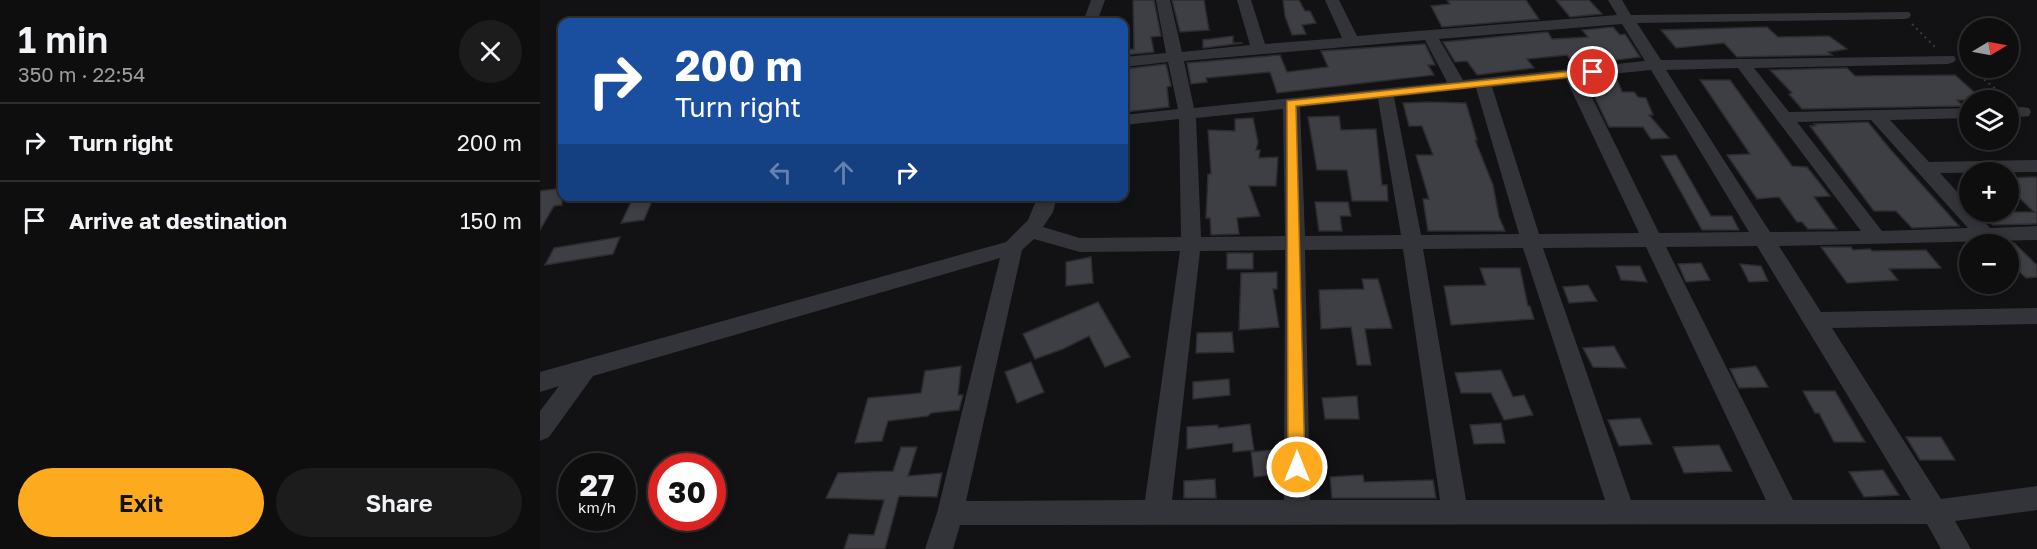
<!DOCTYPE html>
<html lang="en">
<head>
<meta charset="utf-8">
<style>
  :root { --surface:#0e0e0f; --page:#1c1c1d; --text:#f1f3f6; --muted:#9b9c9e; --line:#2e2e2f; --accent:#feaa1f }
  body { margin:0; font-family:"Golos Text",sans-serif; background:var(--page); color:var(--text); height:100vh; display:flex; flex-direction:column; font-size:22px; white-space:nowrap }
  * { box-sizing:border-box; margin:0 }
  p { font-size:20px; color:var(--muted) }
  .icon { flex:none; width:33px; height:33px; fill:none; stroke:currentColor; stroke-width:2; stroke-linecap:round; stroke-linejoin:round }
  .map { position:relative; flex:1; overflow:hidden }
  .panel { display:flex; flex-direction:column; background:var(--surface); width:540px }
  .panel>* { flex:none }
  .top-card { position:absolute; left:18px; top:18px; width:570px; height:183px; border-radius:12px; box-shadow:0 3px 9px #0003,0 0 0 2px var(--line); background:#1a4fa0; color:#fff; overflow:hidden }
  .needle { width:39px; rotate:80deg }
  .fabs { position:absolute; left:1419px; top:18px; display:grid; gap:12px }
  .fabs a { display:grid; place-items:center; width:60px; height:60px; border-radius:50%; background:var(--surface); box-shadow:0 3px 9px #0003,0 0 0 2px var(--line); font-size:30px }
  .speed { position:absolute; left:18px; top:453px; display:flex; gap:12px; font-size:30px; font-weight:700; text-align:center }
  .speed>* { display:grid; place-content:center; width:78px; height:78px; border-radius:50%; background:var(--surface); box-shadow:0 3px 9px #0003,0 0 0 2px var(--line); line-height:1 }
  .speed small { font-size:15px; font-weight:400 }
  .speed .limit { border:9px solid #d22; background:#fff; color:#111 }
  .pin { position:absolute; display:grid; place-items:center; width:51px; height:51px; color:#fff; margin:-26px; border:3px solid #fff; border-radius:50%; box-shadow:0 2px 6px #0007 }
  .me { position:absolute; width:66px; margin:-33px; rotate:0deg; stroke-linejoin:round; filter:drop-shadow(0 0 4px #0008) }
  .turn { display:flex; align-items:center; gap:21px; height:126px; padding:0 18px; font-size:27px }
  .turn .icon { width:78px; height:78px; stroke-width:2.5 }
  .turn b { display:block; font-size:42px; line-height:51px }
  .lanes { display:flex; align-items:center; height:57px; padding:0 18px; background:#0003; justify-content:center; gap:30px; direction:ltr }
  .lanes .off { opacity:.35 }
  .round { display:grid; place-items:center; flex:none; width:63px; height:63px; border-radius:32px; background:var(--page) }
  .head { display:flex; align-items:center; justify-content:space-between; height:102px; padding:0 18px }
  h1 { font-size:36px; font-weight:600; line-height:45px }
  .primary-button { display:flex; gap:12px; margin-top:auto; padding:12px 18px }
  .primary-button a { flex:1; height:69px; border-radius:36px; background:var(--accent); color:#111; font-size:24px; font-weight:600; line-height:69px; text-align:center }
  .primary-button a+a { background:var(--page); color:var(--text) }
  ul { padding:0; list-style:none }
  li { display:flex; align-items:center; gap:18px; height:78px; padding:0 18px; border-top:2px solid var(--line) }
  li div { flex:1 }
  li b { display:block; font-size:22px }
  li em { font-style:normal }
  main { display:flex; flex:1; min-height:0 }
  .map>svg:first-child { display:block }
  .building { fill:#3e3f44; stroke:#2c2c30; stroke-width:1.5 }
  .lines { fill:none; stroke-linecap:round; stroke-linejoin:round }
  .path { stroke:#393b40; stroke-width:2; stroke-dasharray:2 4; stroke-linecap:butt }
  .minor { fill:#333439; fill-rule:evenodd }
  .route { fill:#feaa1f; stroke:#a56e14; stroke-width:1.5 }
</style>
</head>
<body>
<main>
<section class="panel">
<div class="head"><div><h1>1 min</h1><p>350 m · 22:54</p></div><a class="round"><svg class="icon" aria-label="close" viewBox="0 0 24 24"><path d="M6 6l12 12M18 6L6 18"/></svg></a></div>
<ul>
<li><svg class="icon" aria-label="right" viewBox="0 0 24 24"><path d="M7 20v-9h11M14 6l5 5-5 5"/></svg><div><b>Turn right</b></div><em>200 m</em></li>
<li><svg class="icon" aria-label="arrive" viewBox="0 0 24 24"><path d="M6 21V4h12l-3 4 3 4H6"/></svg><div><b>Arrive at destination</b></div><em>150 m</em></li>
</ul>
<div class="primary-button"><a>Exit</a><a>Share</a></div>
</section>
<div class="map">
<svg width="1497" height="549" viewBox="0 0 1497 549">
  <rect width="100%" height="100%" fill="#121214"/>
  <g class="building">
    <polygon points="593,0 614,0 621,36 611,37 614,52 584,55 584,50 594,49"/>
    <polygon points="632,0 664,0 669,30 640,32"/>
    <polygon points="743,0 759,0 765,11 770,11 776,23 762,25 766,34 752,35 745,16"/>
    <polygon points="907,0 986,0 999,19 902,27 891,6 910,4"/>
    <polygon points="1016,0 1049,0 1062,14 1030,17"/>
    <polygon points="1073,27 1080,35 1085,34 1087,37 1100,57 1040,65 1039,62 1032,62 1027,55 987,59 994,68 937,75 927,61 915,62 903,42 1008,32 1012,39 1048,37 1042,30"/>
    <polygon points="1227,27 1238,37 1289,36 1307,49 1288,52 1292,55 1197,57 1184,43 1136,48 1121,30"/>
    <polygon points="693,36 693,43 703,43 663,48 663,40"/>
    <polygon points="885,44 895,65 888,65 894,75 737,93 730,72 666,78 667,82 651,84 647,63 740,55 747,72 788,67 781,51"/>
    <polygon points="626,64 631,86 627,87 629,107 585,112 584,69"/>
    <polygon points="1307,68 1315,76 1415,75 1443,100 1417,100 1423,106 1262,109 1249,94 1252,93 1230,70"/>
    <polygon points="1076,76 1082,92 1094,92 1098,97 1106,98 1113,115 1109,115 1129,138 1111,139 1103,127 1069,127 1046,79"/>
    <polygon points="1160,80 1190,80 1252,166 1267,167 1290,196 1274,197 1297,229 1268,229 1262,222 1257,222 1239,197 1217,199 1187,155 1210,154"/>
    <polygon points="890,102 926,103 937,140 935,140 953,185 959,217 965,231 888,231 883,199 889,199 876,155 893,155 882,126 869,126 863,103"/>
    <polygon points="799,116 801,130 836,129 842,185 847,185 848,201 812,201 807,170 777,170 768,117"/>
    <polygon points="713,118 718,142 716,150 720,150 719,158 738,157 736,186 709,186 720,216 697,218 699,234 671,235 670,218 666,218 668,174 671,174 668,130 695,131 695,119"/>
    <polygon points="1328,122 1350,149 1419,226 1372,228 1356,211 1334,211 1270,126 1276,126 1274,124"/>
    <polygon points="1136,155 1171,216 1192,216 1199,230 1162,230 1121,156"/>
    <polygon points="1497,177 1497,224 1453,225 1441,212 1494,212 1468,187 1468,178"/>
    <polygon points="22,188 22,205 14,206 0,230 0,191"/>
    <polygon points="94,196 114,196 104,220 81,223"/>
    <polygon points="775,202 808,202 811,216 800,216 802,231 779,231"/>
    <polygon points="80,237 73,254 5,265 14,248"/>
    <polygon points="1468,243 1474,243 1497,265 1497,277 1486,278 1468,261"/>
    <polygon points="1281,247 1311,247 1313,250 1330,249 1332,251 1386,250 1401,268 1349,269 1358,280 1307,283"/>
    <rect x="687" y="253" width="26" height="16"/>
    <polygon points="551,257 553,283 526,286 526,262"/>
    <polygon points="1161,263 1170,280 1146,282 1138,264"/>
    <polygon points="1200,264 1221,266 1228,281 1209,282"/>
    <polygon points="1076,266 1100,266 1107,282 1081,280"/>
    <polygon points="940,268 980,268 988,306 990,306 994,319 911,325 904,286 946,285"/>
    <polygon points="737,272 737,289 733,289 739,327 699,330 701,273"/>
    <polygon points="822,279 838,279 852,328 825,329 831,365 817,365 811,327 781,329 779,290 824,289"/>
    <polygon points="1048,285 1057,301 1029,303 1023,287"/>
    <polygon points="558,302 590,357 565,367 549,336 523,349 495,359 483,334"/>
    <polygon points="692,332 694,352 656,353 657,333"/>
    <polygon points="1074,346 1086,368 1053,367 1043,348"/>
    <polygon points="491,362 504,392 477,403 465,372"/>
    <polygon points="421,366 418,395 423,395 419,410 391,413 388,416 348,421 342,441 315,443 328,398 381,393 385,371"/>
    <polygon points="1216,366 1228,387 1199,388 1190,369"/>
    <polygon points="961,370 973,397 984,395 993,415 964,420 951,393 921,393 915,373"/>
    <polygon points="689,379 690,395 653,399 653,382"/>
    <polygon points="1263,391 1295,391 1325,442 1294,442 1279,413 1275,413"/>
    <polygon points="817,396 819,419 785,419 782,398"/>
    <polygon points="1100,418 1112,444 1079,446 1068,420"/>
    <polygon points="961,423 965,443 934,444 930,425"/>
    <polygon points="710,424 714,450 693,452 693,443 647,449 647,427 678,425 678,428"/>
    <polygon points="1366,437 1401,437 1415,460 1380,460"/>
    <polygon points="1179,445 1192,471 1144,473 1133,447"/>
    <polygon points="361,447 377,447 368,476 402,473 397,497 359,496 345,549 304,549 309,534 334,535 344,500 286,498 298,473 353,471"/>
    <polygon points="742,449 742,474 714,477 711,452"/>
    <polygon points="1343,470 1359,495 1324,497 1309,472"/>
    <polygon points="823,475 824,482 893,480 896,498 792,498 790,477"/>
    <polygon points="675,479 676,498 644,498 644,481"/>
  </g>
  <g class="lines">
    <g class="path">
      <polyline points="1372,24 1395,47"/>
      <polyline points="1430,68 1468,99"/>
    </g>
    <g class="minor">
      <polygon points="551,0 565,0 557,22 543,22"/>
      <path d="M616,0H630L642,52L710,45L697,0H711L725,44L802,38L785,0H799L817,36L1077,15L1068,0H1082L1091,15L1369,12L1371,15L1369,18L1364,19L1097,23L1121,60L1414,56L1416,59L1414,62L1408,64L1214,68L1249,112L1430,108V118L1350,120L1389,162L1497,160V172L1400,173L1430,206V212H1435L1450,228L1497,226V240L1239,246L1281,312L1497,308V324L1292,328L1401,499L1497,486V510L1415,521L1431,549H1401L1387,524L420,525L413,549H385L397,513L460,258L53,376L9,437L0,441V411L19,386L0,392V372L466,242L488,220L498,196H517L513,212L503,227L540,238L641,237L639,119L584,125V115L638,109L628,62L584,67V57L626,53ZM1082,24L1105,61L923,80L899,39ZM885,40L907,82L654,108L644,61ZM1198,68L1321,231L1230,232L1126,70ZM1111,70L1209,232L1119,233L1042,77ZM1026,79L1099,233L999,234L952,87ZM936,88L979,234L881,235L854,97ZM838,99L861,235L765,236L760,107ZM743,109L745,236L661,237L656,118ZM1331,120L1428,228L1342,231L1257,122ZM494,239L540,252L640,251L605,500L426,501L482,250ZM1217,246L1371,500H1253L1126,247ZM1106,247L1226,500H1091L1003,248ZM983,248L1065,500H926L883,249ZM863,249L900,500H770L765,250ZM745,250L744,500H632L660,251Z"/>
      <polygon points="1483,107 1489,108 1491,112 1489,116 1468,118 1468,108"/>
    </g>
  </g>
  <polygon class="route" points="1053,69 1057,70 1057,74 756,106 765,467 763,473 757,475 751,473 748,467 747,101"/>
</svg>
<div class="fabs">
<a><svg class="needle" viewBox="-14 -14 28 28"><path d="M0-13l5 13h-10z" fill="#e53935"/><path d="M0 13l5-13h-10z" fill="#9b9c9e"/></svg></a>
<a><svg class="icon" aria-label="layers" viewBox="0 0 24 24"><path d="M12 4l9 5-9 5-9-5zM3 14l9 5 9-5"/></svg></a>
<a>+</a>
<a>−</a>
</div>
<div class="speed"><div>27<small>km/h</small></div><div class="limit">30</div></div>
<div class="pin" style="left:1053px;top:72px;background:#d93025"><svg class="icon" aria-label="arrive" viewBox="0 0 24 24"><path d="M6 21V4h12l-3 4 3 4H6"/></svg></div>
<svg class="me" style="left:757px;top:467px" viewBox="-20 -20 40 40"><circle r="17" fill="#feaa1f" stroke="#fff" stroke-width="3"/><path d="M0-11L8 9 0 5-8 9z" fill="#fff"/></svg>
<div class="top-card">
<div class="turn"><svg class="icon" aria-label="right" viewBox="0 0 24 24"><path d="M7 20v-9h11M14 6l5 5-5 5"/></svg><div><b>200 m</b>Turn right</div></div>
<div class="lanes"><svg class="icon off" aria-label="left" viewBox="0 0 24 24"><path d="M17 20v-9H6M10 6l-5 5 5 5"/></svg><svg class="icon off" aria-label="ahead" viewBox="0 0 24 24"><path d="M12 20V5M6 11l6-6 6 6"/></svg><svg class="icon" aria-label="right" viewBox="0 0 24 24"><path d="M7 20v-9h11M14 6l5 5-5 5"/></svg></div>
</div>
</div>
</main>
</body>
</html>
